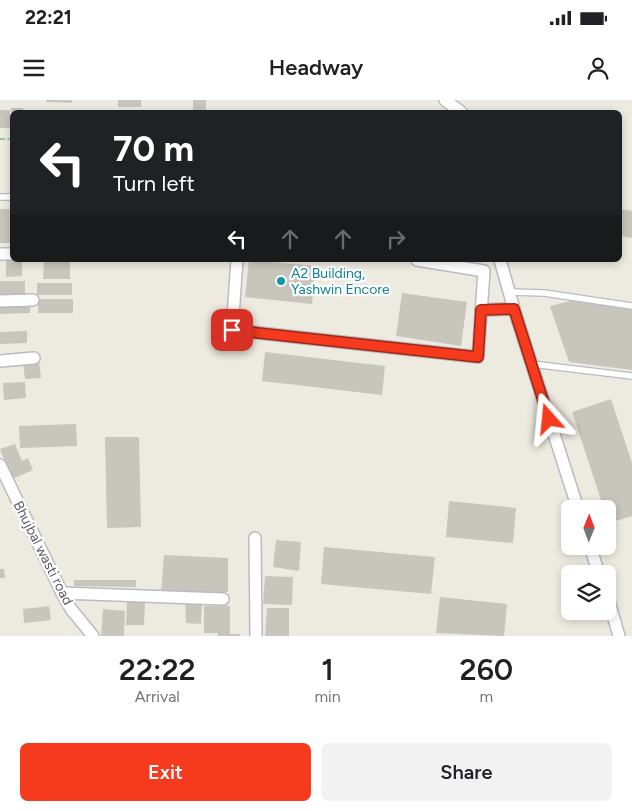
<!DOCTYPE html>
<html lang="en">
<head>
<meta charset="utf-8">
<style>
  :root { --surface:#fff; --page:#f2f2f2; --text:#202124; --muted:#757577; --accent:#f63a1d }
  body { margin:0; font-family:Figtree,sans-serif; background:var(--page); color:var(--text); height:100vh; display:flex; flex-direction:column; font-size:19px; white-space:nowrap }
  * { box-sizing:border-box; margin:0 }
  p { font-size:16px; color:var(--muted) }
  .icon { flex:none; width:28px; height:28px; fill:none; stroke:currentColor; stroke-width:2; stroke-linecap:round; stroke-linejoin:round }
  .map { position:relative; height:536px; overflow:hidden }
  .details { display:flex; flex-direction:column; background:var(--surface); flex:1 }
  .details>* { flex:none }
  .hud { position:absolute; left:10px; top:10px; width:612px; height:152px; border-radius:8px; box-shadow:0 2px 8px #0003; background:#202124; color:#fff; overflow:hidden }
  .needle { width:32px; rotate:1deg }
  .controls { position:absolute; left:561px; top:400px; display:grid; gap:10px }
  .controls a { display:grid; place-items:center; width:55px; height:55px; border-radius:8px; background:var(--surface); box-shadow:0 2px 8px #0003; font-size:25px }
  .pin { position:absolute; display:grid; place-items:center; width:42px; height:42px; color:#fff; margin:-21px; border-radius:10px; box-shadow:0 2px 8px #0006 }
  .me { position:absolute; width:55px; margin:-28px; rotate:342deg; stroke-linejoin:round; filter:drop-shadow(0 0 4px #0008) }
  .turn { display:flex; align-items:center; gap:18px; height:105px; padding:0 20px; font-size:22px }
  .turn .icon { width:65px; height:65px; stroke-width:2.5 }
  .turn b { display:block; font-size:35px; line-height:42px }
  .lanes { display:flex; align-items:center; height:48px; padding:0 20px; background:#0003; justify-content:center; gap:25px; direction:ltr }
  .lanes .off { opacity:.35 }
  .eta { display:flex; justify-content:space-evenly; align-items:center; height:85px; text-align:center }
  .eta b { font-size:30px; font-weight:600; line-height:35px }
  .cta { display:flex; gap:10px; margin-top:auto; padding:10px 20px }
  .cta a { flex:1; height:58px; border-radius:8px; background:var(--accent); color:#fff; font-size:20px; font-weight:600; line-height:58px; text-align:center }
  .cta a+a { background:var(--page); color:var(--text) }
  .status { display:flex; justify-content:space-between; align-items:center; height:35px; padding:0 25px; background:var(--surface); direction:ltr }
  .status svg { height:14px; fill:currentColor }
  header { display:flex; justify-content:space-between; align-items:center; height:65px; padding:0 20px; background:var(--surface); font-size:22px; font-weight:600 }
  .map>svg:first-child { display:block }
  .building { fill:#c8c5bd }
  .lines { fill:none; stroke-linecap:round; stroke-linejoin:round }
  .lane-casing { stroke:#b8bbc1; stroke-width:8 }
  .street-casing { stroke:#b8bbc1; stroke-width:14 }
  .path { stroke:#93c8a5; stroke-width:2; stroke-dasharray:5 2.5; stroke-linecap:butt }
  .lane { stroke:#fff; stroke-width:5.5 }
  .street { stroke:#fff; stroke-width:11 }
  .route-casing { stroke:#a02613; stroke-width:12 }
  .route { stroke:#f63a1d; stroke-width:9 }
  .culture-dot { fill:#0f9aa8; stroke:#fff; stroke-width:2 }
  .labels { text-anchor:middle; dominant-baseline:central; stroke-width:4.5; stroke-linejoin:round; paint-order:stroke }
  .culture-label { font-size:14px; fill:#0d838f; stroke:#fff; text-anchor:start }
  .street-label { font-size:14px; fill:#595d63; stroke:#fff }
</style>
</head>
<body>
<div class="status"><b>22:21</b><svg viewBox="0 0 49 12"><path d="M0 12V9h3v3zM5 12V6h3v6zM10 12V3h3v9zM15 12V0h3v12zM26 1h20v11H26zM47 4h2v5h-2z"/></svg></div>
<header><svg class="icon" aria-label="menu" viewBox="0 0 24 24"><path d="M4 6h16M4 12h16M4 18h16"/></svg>Headway<svg class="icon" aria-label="person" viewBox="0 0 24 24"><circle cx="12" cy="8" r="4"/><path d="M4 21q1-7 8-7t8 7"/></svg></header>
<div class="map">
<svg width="632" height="536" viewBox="0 0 632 536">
  <rect width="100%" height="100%" fill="#edebe0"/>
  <g class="building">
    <polygon points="46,0 72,0 72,3 46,2"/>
    <rect x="118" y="0" width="23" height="7"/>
    <rect x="193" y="0" width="13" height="10"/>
    <rect x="11" y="8" width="12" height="4"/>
    <rect x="0" y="10" width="10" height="18"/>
    <rect x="41" y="11" width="15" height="1"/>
    <rect x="0" y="109" width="12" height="34"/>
    <polygon points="620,109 632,111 632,138 620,136"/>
    <polygon points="6,160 22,160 22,176 6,177"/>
    <polygon points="249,160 316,166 312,204 245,197"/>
    <polygon points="44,161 70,162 70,179 43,179"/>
    <polygon points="0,181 25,181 25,197 0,198"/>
    <rect x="37" y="183" width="35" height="12"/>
    <polygon points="402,193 467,202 461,246 396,236"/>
    <rect x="38" y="199" width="35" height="14"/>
    <polygon points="574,200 632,209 632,270 569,262 550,206"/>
    <polygon points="30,204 30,213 0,214 0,205"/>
    <polygon points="27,231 27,243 0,244 0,232"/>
    <polygon points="265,252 385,266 382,295 262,281"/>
    <polygon points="39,261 41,278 25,279 23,262"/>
    <polygon points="25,282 26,298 4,300 3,283"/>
    <polygon points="611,299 632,363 632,416 609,423 608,409 604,409 572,312"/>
    <polygon points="76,324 77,346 20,348 19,326"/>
    <polygon points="105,337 139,337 141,427 107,428"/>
    <polygon points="15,344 22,361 28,358 33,370 12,379 0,349"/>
    <polygon points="449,401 516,408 513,443 446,437"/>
    <polygon points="276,440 301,442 299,471 273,467"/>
    <polygon points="324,447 435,457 431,494 321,484"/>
    <polygon points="164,455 228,458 228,492 161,492"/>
    <polygon points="0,469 4,469 5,478 0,478"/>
    <polygon points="265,476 293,477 292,505 263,504"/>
    <polygon points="74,480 136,480 136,487 74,486"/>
    <polygon points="440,497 507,504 504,536 436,533"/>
    <polygon points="185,500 202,501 201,524 186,523"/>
    <polygon points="127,502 145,502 144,525 126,525"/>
    <polygon points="49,506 51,520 24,523 23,509"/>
    <polygon points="204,506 230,506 230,534 240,534 240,536 218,536 218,533 204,533"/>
    <polygon points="267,508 289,508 289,536 265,536"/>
    <polygon points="103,509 125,511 124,536 101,536"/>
  </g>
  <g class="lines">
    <g class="lane-casing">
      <g id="lane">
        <polyline points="0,97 12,97"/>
        <polyline points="511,192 544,193 632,206"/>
        <polyline points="532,264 632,276"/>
      </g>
    </g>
    <g class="street-casing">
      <g id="street">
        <polyline points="445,0 461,12"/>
        <polyline points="0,154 12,154"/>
        <polyline points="237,160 232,230 478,257 484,171 417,160"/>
        <polyline points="500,160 514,209 578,409"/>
        <polyline points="0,201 33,200"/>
        <polyline points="481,210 514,209"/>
        <polyline points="0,261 34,258"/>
        <polyline points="0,365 62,493 71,509 93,536"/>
        <polyline points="255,438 256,536"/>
        <polyline points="590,446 599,474"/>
        <polyline points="62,493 223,499"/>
        <polyline points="608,498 619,536"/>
      </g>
    </g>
    <polyline class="path" points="0,39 12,39"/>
    <use href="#lane" class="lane"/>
    <use href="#street" class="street"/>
  </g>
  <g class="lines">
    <g class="route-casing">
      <polyline id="route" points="232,230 478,257 481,210 514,209 549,319"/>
    </g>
    <use href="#route" class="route"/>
  </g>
  <circle class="culture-dot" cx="281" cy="181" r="5"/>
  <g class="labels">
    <g class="culture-label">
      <text x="291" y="173">A2 Building,<tspan x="291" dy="16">Yashwin Encore</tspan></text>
    </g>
    <g class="street-label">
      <text transform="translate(43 453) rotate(63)">Bhujbal wasti road</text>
    </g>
  </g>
</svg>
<div class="controls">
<a><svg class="needle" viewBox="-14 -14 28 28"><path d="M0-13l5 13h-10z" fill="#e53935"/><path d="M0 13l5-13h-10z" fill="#757577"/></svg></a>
<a><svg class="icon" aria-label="layers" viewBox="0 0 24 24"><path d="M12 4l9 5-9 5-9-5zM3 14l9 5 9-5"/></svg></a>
</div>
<div class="pin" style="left:232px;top:230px;background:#d93025"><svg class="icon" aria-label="arrive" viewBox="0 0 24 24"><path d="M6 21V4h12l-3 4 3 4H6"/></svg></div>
<svg class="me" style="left:549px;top:319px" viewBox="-20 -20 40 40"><path d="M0-17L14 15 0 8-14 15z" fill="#f63a1d" stroke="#fff" stroke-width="4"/></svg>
<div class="hud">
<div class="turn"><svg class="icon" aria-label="left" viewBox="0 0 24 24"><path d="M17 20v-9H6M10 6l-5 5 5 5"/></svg><div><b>70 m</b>Turn left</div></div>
<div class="lanes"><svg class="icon" aria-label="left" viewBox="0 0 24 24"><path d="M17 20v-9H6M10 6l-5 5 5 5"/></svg><svg class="icon off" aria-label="ahead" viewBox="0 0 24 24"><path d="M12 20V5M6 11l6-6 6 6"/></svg><svg class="icon off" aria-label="ahead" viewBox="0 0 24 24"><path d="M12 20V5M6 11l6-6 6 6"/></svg><svg class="icon off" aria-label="right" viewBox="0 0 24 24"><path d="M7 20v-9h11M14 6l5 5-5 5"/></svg></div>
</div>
</div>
<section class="details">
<div class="eta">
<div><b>22:22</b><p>Arrival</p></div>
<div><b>1</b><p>min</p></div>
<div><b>260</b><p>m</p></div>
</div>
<div class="cta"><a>Exit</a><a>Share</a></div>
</section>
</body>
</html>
